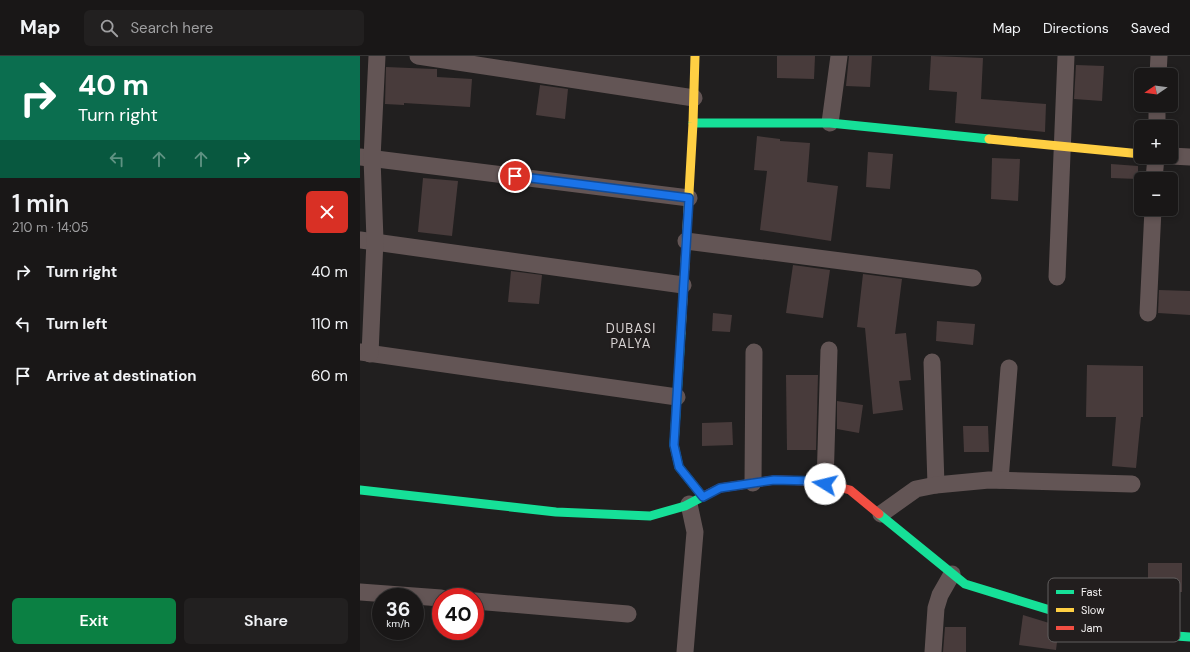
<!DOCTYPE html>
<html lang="en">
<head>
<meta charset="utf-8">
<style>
  :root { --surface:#191717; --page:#222020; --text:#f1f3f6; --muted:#9f9fa1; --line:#373636; --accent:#0b8043 }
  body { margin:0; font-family:"DM Sans",sans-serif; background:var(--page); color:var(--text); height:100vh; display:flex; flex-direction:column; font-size:15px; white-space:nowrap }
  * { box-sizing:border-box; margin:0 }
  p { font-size:13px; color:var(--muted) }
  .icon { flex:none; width:22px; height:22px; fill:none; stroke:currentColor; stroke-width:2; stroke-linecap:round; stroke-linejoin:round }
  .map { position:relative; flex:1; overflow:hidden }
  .panel { display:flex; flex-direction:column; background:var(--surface); width:360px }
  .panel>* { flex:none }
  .hud { background:#0b6e4f; color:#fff; overflow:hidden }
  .needle { width:26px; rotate:257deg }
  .controls { position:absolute; left:774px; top:12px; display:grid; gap:8px }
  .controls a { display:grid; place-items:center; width:44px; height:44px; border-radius:6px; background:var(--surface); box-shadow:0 2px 6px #0003,0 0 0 1px var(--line); font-size:20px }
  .speed { position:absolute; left:12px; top:532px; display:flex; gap:8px; font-size:20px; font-weight:700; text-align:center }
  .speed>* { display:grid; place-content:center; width:52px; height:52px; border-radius:50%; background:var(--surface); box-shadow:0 2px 6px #0003,0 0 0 1px var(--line); line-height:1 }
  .speed small { font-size:10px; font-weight:400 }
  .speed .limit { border:6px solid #d22; background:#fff; color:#111 }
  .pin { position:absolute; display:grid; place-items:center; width:34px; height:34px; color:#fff; margin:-17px; border:2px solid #fff; border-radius:50%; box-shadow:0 1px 4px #0007 }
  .me { position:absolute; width:44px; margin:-22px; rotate:279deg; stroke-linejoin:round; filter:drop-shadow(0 0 3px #0008) }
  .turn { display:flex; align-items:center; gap:14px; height:84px; padding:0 12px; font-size:18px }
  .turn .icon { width:52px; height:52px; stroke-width:2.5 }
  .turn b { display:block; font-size:28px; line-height:34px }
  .lanes { display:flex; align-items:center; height:38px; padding:0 12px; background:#0003; justify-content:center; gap:20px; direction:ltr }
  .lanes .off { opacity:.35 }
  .round { display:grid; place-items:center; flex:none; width:42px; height:42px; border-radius:6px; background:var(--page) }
  .overview { display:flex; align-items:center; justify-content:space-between; height:68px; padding:0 12px }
  h1 { font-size:24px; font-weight:600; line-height:30px }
  .cta { display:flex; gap:8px; margin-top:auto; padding:8px 12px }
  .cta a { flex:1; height:46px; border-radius:6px; background:var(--accent); color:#fff; font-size:16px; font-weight:600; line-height:46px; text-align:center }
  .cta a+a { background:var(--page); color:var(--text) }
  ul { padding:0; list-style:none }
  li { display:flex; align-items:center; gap:12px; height:52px; padding:0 12px }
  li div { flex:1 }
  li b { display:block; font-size:15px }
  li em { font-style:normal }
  header { display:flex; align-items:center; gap:24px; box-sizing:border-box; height:56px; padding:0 20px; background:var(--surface); border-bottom:1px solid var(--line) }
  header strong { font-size:19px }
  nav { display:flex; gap:22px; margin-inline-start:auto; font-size:14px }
  .search { width:280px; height:36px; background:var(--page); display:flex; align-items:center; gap:10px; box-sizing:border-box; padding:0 14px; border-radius:6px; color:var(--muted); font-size:15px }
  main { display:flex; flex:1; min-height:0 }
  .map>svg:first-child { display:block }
  .building { fill:#483b3b }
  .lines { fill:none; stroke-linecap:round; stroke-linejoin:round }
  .street { stroke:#635555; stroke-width:17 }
  .fast { stroke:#16e098; stroke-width:9 }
  .slow { stroke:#ffcf43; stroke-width:9 }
  .jam { stroke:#f24e42; stroke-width:9 }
  .route-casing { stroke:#114b97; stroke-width:10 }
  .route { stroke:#1a73e8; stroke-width:7 }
  .labels { text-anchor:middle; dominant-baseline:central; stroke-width:4; stroke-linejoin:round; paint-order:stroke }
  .neighbourhood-label { font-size:13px; letter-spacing:1px; fill:#d9d4d4; stroke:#221e1e }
  .key { fill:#221e1e; stroke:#615e5e; stroke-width:1 }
  .key-label { font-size:11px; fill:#f5f3f3 }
</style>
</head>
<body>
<header>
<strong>Map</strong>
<div class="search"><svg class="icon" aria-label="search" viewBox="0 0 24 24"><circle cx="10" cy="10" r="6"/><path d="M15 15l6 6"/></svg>Search here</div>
<nav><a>Map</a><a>Directions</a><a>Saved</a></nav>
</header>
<main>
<section class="panel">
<div class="hud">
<div class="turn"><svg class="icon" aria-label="right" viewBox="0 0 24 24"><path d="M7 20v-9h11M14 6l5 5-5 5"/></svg><div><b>40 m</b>Turn right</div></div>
<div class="lanes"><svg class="icon off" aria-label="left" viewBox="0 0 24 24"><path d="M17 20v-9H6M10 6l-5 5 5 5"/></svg><svg class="icon off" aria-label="ahead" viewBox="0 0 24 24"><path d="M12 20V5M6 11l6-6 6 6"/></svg><svg class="icon off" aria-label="ahead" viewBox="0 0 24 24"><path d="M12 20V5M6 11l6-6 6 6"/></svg><svg class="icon" aria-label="right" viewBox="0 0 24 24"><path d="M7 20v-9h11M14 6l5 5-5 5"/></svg></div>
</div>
<div class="overview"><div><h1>1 min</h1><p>210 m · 14:05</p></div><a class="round" style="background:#d93025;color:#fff"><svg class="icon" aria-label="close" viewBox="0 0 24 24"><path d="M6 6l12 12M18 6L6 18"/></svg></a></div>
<ul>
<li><svg class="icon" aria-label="right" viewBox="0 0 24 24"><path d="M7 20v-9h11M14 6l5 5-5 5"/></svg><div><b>Turn right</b></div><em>40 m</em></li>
<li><svg class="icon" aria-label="left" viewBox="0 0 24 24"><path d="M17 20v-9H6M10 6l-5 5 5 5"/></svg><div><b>Turn left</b></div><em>110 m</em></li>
<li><svg class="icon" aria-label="arrive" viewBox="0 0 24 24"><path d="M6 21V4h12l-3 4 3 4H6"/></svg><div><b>Arrive at destination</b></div><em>60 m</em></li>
</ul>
<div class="cta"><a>Exit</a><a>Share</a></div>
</section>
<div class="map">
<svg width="830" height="596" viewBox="0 0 830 596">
  <rect width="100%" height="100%" fill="#211f1f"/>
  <g class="building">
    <polygon points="417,0 455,0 454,23 417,22"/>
    <polygon points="489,0 512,0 510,31 486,30"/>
    <polygon points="571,0 623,2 621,43 686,48 685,76 595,67 597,36 569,34"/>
    <polygon points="716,9 744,10 742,45 714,43"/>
    <polygon points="26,11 74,13 77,13 77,21 112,23 110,51 44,47 44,49 25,48"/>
    <polygon points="180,29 208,33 205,63 176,59"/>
    <polygon points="397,80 420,83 420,85 450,87 447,126 478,130 471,185 400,174 407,115 394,114"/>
    <polygon points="508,96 533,98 530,133 506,131"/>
    <polygon points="632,102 660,103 658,145 631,143"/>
    <polygon points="751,108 778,110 778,123 751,122"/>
    <polygon points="63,122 98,125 92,180 58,176"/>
    <polygon points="433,209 470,214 463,262 426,257"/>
    <polygon points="151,215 182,219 179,248 148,246"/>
    <polygon points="503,218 542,223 535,278 546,277 551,324 539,325 543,354 513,358 505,272 497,271"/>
    <polygon points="799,234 830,235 830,259 798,257"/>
    <polygon points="353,257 372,259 370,276 352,275"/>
    <polygon points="577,265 615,268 613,289 576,285"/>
    <polygon points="727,309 783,310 783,361 781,361 776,412 752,410 756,361 726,361"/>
    <polygon points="426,319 458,319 456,394 427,394"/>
    <polygon points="477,345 503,349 499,377 477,373"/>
    <polygon points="372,366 373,389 342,390 342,367"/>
    <polygon points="603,370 628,370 629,396 604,396"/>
    <polygon points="788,507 822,507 822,536 818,536 817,559 789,557 790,536 788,536"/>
    <polygon points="663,559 699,570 696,594 659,589"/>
    <polygon points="585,571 606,571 606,596 583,596"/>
  </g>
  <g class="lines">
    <g class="street">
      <polyline points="58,0 334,42"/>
      <polyline points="798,19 799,0"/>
      <polyline points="470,67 479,0"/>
      <polyline points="797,71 797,49"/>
      <polyline points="811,100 830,101"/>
      <polyline points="0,101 329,142"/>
      <polyline points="794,123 796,101"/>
      <polyline points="0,184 323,229"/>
      <polyline points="326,185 613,222"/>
      <polyline points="697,221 706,0"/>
      <polyline points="788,257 793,153"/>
      <polyline points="0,296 317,341"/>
      <polyline points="10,298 15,184 12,102 17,0"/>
      <polyline points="572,306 576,429"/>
      <polyline points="640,424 649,312"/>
      <polyline points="393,427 394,296"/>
      <polyline points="465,428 469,294"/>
      <polyline points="521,458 556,433 576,429 629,424 772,428"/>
      <polyline points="0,536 81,542"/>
      <polyline points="115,545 268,558"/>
      <polyline points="325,596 335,476 329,448"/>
      <polyline points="573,596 576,552 580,539 592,518"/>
    </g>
    <g class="fast">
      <polyline points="333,67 470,67 629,83"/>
      <polyline points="321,277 314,389 319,411 343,441"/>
      <polyline points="0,434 196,456 290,460 325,450 344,440"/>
      <polyline points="519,458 605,528 762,576 830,581"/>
    </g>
    <g class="slow">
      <polyline points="629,83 781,98"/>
      <polyline points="321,277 333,67 335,0"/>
    </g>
    <polyline class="jam" points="344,440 360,432 414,424 454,425 490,434 519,458"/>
  </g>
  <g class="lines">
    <g class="route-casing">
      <polyline id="route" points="155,120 329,142 314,389 319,411 343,441 360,432 414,424 454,425 465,428"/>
    </g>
    <use href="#route" class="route"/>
  </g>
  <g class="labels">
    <g class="neighbourhood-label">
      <text x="271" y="272">DUBASI<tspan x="271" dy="15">PALYA</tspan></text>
    </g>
  </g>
  <rect x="688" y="522" width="132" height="64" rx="6" class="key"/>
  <rect x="696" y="534" width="18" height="4" fill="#16e098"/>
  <rect x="696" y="552" width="18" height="4" fill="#ffcf43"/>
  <rect x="696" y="570" width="18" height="4" fill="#f24e42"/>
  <g class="key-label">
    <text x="721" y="540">Fast</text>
    <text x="721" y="558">Slow</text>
    <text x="721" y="576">Jam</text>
  </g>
</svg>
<div class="controls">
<a><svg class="needle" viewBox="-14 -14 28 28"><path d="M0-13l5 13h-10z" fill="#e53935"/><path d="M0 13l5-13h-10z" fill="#9f9fa1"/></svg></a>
<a>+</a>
<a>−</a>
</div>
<div class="speed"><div>36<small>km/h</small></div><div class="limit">40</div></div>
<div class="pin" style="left:155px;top:120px;background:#d93025"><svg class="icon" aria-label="arrive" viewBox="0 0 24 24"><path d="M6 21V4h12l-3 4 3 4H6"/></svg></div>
<svg class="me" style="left:465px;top:428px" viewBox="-20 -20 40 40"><circle r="19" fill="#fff"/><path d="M0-13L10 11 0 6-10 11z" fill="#1a73e8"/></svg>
</div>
</main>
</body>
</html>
